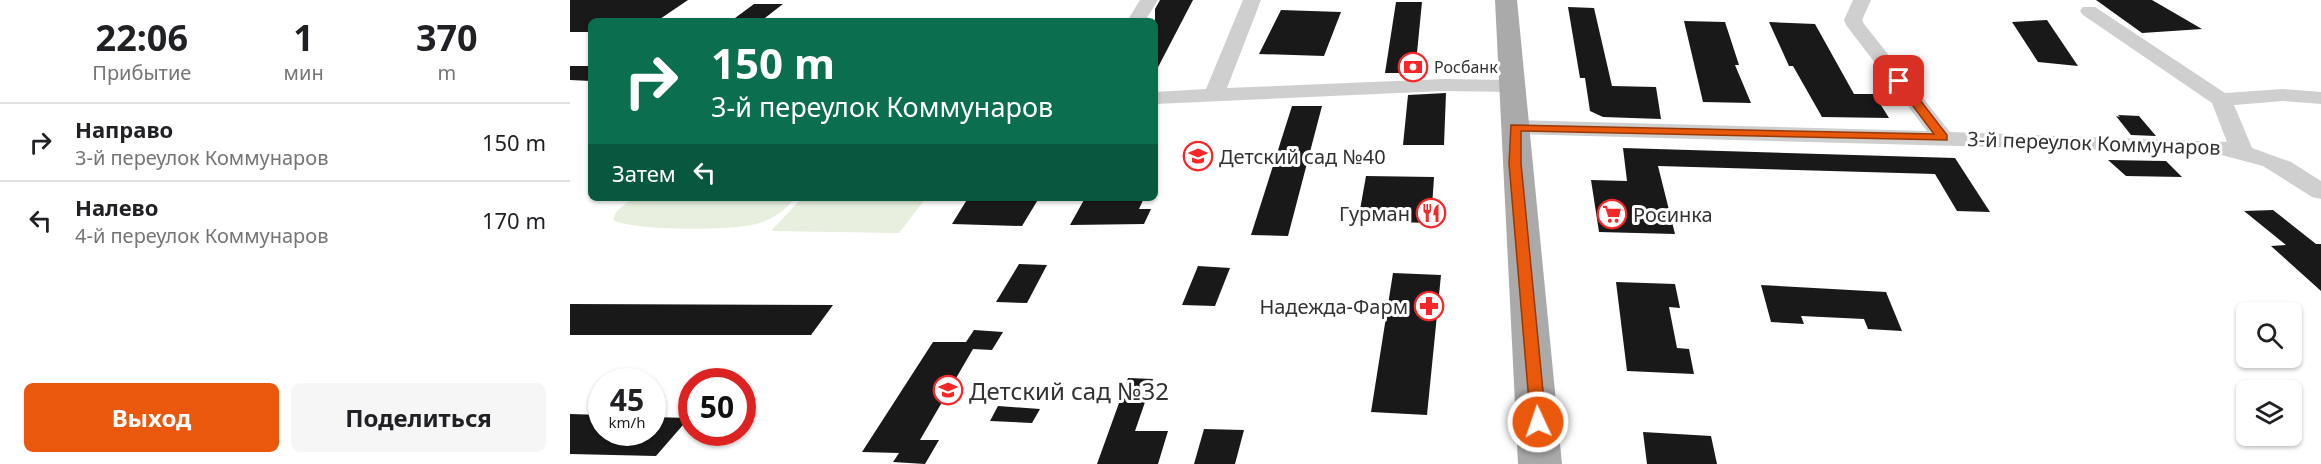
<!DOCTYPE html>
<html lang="ru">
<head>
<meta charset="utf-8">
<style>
  :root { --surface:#fff; --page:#f6f6f6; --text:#202124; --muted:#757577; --line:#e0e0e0; --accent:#ea580c }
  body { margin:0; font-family:"Noto Sans",sans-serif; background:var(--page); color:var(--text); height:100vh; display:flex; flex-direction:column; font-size:22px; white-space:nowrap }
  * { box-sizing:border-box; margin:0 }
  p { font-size:20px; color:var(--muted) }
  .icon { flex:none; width:33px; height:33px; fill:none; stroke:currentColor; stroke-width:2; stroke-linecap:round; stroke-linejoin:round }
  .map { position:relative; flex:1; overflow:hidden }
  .details { display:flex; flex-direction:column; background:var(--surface); width:570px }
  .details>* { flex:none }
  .hud { position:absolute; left:18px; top:18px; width:570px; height:183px; border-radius:9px; box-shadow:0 2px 4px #0004; background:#0b6e4f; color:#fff; overflow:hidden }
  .buttons { position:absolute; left:1666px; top:302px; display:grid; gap:12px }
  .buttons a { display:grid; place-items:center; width:66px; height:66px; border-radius:9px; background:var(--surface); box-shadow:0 2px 4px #0004; font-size:30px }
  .speed { position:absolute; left:18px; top:368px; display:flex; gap:12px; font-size:30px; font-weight:700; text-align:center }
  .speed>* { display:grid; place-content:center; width:78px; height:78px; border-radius:50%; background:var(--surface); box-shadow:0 2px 4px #0004; line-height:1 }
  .speed small { font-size:15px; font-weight:400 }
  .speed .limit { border:9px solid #d22; background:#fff; color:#111 }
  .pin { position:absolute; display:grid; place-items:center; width:51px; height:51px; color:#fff; margin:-26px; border-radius:12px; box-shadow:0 3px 9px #0006 }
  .me { position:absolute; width:66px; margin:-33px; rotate:357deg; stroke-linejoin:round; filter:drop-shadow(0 0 4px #0008) }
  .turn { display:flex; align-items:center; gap:21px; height:126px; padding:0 24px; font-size:27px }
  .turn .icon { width:78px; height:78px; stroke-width:2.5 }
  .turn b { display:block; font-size:42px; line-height:51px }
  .then { display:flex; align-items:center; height:57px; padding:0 24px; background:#0003; gap:12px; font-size:22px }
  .eta { display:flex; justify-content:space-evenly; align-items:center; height:102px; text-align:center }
  .eta b { font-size:36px; font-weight:700; line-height:42px }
  .button { display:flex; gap:12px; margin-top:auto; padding:12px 24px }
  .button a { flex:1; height:69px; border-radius:9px; background:var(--accent); color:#fff; font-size:24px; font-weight:700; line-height:69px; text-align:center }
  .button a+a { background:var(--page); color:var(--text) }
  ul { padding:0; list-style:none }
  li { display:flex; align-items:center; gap:18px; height:78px; padding:0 24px; border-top:2px solid var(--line) }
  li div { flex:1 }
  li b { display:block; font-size:22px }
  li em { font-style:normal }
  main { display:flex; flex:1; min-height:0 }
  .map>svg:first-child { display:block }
  .green { fill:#e7f0df }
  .building { fill:#191919 }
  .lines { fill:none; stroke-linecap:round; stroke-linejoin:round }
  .minor { fill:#cfcfcf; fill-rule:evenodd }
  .major { fill:#aaa; fill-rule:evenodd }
  .route { fill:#ea580c; stroke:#983908; stroke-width:1.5 }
  .labels { text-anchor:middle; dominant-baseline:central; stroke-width:6; stroke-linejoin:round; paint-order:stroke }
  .far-poi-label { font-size:16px; fill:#323232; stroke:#fff; text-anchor:start }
  .street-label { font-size:20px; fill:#323232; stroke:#fff }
  .poi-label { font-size:20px; fill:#323232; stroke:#fff; text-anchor:start }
  .near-poi-label { font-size:24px; fill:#323232; stroke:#fff; text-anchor:start }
</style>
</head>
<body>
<main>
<section class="details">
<div class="eta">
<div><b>22:06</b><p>Прибытие</p></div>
<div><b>1</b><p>мин</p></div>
<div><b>370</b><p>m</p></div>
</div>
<ul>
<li><svg class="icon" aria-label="right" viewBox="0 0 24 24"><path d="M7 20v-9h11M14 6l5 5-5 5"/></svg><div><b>Направо</b><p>3-й переулок Коммунаров</p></div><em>150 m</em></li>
<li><svg class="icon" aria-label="left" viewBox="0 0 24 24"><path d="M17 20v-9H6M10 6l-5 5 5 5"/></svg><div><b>Налево</b><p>4-й переулок Коммунаров</p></div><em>170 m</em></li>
</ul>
<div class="button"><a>Выход</a><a>Поделиться</a></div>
</section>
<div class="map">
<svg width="1751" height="464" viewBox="0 0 1751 464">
  <rect width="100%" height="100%" fill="#fff"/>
  <g class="green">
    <path d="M62,198H224C217,211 200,220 186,224C163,231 63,231 43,220L46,212Z"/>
    <polygon points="232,198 356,198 329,233 201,231"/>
  </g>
  <g class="building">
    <polygon points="0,0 118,0 87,21 21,21 21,32 0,32"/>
    <polygon points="590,0 623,0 585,73 585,9"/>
    <polygon points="1526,0 1582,0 1632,29 1572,33"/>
    <polygon points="826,2 852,2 845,73 815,73"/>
    <polygon points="184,4 213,4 191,21 161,21"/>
    <polygon points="998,7 1024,8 1042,86 1086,87 1091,119 1033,117 1020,111 1015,78 1010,78"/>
    <polygon points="711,10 771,12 754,56 689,54"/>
    <polygon points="1477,20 1508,66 1468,62 1442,22"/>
    <polygon points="1114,21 1155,22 1169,65 1165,65 1181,103 1133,102"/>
    <polygon points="1199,22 1245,24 1284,94 1304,94 1319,118 1252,117 1223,66 1219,66"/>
    <polygon points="0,66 21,66 21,81 0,80"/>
    <polygon points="876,93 874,145 833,145 838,95"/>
    <polygon points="722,106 752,106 718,236 681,235"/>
    <polygon points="1548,115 1569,116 1586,136 1561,135 1546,116 1550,117"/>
    <polygon points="1053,148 1385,158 1420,212 1387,211 1365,174 1088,166 1105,234 1029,232 1021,180 1057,181"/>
    <polygon points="1538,160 1596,161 1612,177 1556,176"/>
    <polygon points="796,176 864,177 861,223 788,221"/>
    <polygon points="398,198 469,198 452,226 382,224"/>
    <polygon points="515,198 574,198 569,209 581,209 574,224 500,225"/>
    <polygon points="1703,210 1746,244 1751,244 1751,291 1701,246 1716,245 1674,211"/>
    <polygon points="449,264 477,265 457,303 426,302"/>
    <polygon points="628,266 660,268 645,306 612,305"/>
    <polygon points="823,273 871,275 857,415 801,412"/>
    <polygon points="1046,282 1105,284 1110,308 1099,307 1107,348 1119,349 1124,374 1057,371"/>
    <polygon points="1191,285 1316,292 1332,331 1298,329 1294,319 1231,316 1234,324 1201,322"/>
    <polygon points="0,304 263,305 241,335 0,335"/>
    <polygon points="404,330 433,332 422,350 403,349 350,440 369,440 355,464 323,462 329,453 292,452 363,342 396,342"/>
    <polygon points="558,378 583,379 565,431 598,431 588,464 527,464"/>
    <polygon points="428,406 470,409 462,423 420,421"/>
    <polygon points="0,414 32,415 32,432 82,432 82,417 119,418 86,456 0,454"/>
    <polygon points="634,429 674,430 665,464 624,464"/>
    <polygon points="1073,432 1141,436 1147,464 1077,464"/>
  </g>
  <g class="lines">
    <g class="minor">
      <polygon points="570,0 588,0 575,21 557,21"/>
      <polygon points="673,0 691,0 657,88 873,79 940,80 947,82 950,86 947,90 940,92 873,91 585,104 585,92 636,89"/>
      <polygon points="1283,0 1301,0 1292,20 1294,24 1380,132 1657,142 1642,103 1513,15 1510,11 1513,7 1525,7 1655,93 1713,89 1751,92 1751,104 1713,101 1664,105 1682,148 1721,162 1751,181 1751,199 1742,197 1693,166 1644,153 945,134 937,132 934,127 937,122 945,120 1357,131 1276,25 1274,20"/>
    </g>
    <polygon class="major" points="925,0 947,0 992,464 948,464"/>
  </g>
  <polygon class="route" points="1329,77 1333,78 1377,135 1377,140 951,131 951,163 976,422 974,426 961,426 939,163 941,125 1364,134 1324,81"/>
  <defs>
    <g id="bank-ring" transform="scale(1.5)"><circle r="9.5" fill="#fff" stroke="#f72627" stroke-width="1.5"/><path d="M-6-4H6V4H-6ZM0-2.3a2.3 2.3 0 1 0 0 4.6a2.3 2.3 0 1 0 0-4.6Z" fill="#f72627"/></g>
    <g id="school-ring" transform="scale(1.5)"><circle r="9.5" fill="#fff" stroke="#f72627" stroke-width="1.5"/><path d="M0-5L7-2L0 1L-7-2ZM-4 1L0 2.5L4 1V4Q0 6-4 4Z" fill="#f72627"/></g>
    <g id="restaurant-ring" transform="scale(1.5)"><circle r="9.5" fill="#fff" stroke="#f72627" stroke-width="1.5"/><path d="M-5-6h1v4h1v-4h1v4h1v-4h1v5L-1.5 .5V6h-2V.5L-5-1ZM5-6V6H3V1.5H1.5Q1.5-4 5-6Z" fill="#f72627"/></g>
    <g id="supermarket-ring" transform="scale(1.5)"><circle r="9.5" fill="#fff" stroke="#f72627" stroke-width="1.5"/><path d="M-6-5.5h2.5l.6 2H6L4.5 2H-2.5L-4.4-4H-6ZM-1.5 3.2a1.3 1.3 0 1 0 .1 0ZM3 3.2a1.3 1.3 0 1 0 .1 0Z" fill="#f72627"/></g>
    <g id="pharmacy-ring" transform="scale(1.5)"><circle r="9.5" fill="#fff" stroke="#f72627" stroke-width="1.5"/><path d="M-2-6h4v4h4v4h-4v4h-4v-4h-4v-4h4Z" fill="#f72627"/></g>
  </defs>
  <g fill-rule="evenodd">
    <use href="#bank-ring" x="843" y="67"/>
    <use href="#school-ring" x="628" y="156"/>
    <use href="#restaurant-ring" x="861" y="213"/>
    <use href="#supermarket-ring" x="1042" y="214"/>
    <use href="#pharmacy-ring" x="859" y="306"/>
    <use href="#school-ring" x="378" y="390"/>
  </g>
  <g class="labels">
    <g class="far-poi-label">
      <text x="864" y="67">Росбанк</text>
    </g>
    <g class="street-label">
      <text transform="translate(1524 143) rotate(2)">3-й переулок Коммунаров</text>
    </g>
    <g class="poi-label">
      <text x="649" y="156">Детский сад №40</text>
      <text x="840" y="213" text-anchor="end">Гурман</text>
      <text x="1063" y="214">Росинка</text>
      <text x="838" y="306" text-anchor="end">Надежда-Фарм</text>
    </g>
    <g class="near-poi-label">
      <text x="399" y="390">Детский сад №32</text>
    </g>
  </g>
</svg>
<div class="buttons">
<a><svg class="icon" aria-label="search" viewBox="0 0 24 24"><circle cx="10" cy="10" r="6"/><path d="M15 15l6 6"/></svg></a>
<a><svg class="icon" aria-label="layers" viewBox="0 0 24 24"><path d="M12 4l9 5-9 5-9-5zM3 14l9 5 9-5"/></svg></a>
</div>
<div class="speed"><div>45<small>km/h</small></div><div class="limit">50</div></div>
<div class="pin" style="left:1329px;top:81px;background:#d93025"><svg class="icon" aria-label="arrive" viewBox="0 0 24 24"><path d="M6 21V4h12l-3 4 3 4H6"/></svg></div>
<svg class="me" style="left:968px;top:422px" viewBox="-20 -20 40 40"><circle r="17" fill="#ea580c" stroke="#fff" stroke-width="3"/><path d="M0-11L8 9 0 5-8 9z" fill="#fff"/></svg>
<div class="hud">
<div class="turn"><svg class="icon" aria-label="right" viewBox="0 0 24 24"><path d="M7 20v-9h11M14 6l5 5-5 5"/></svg><div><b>150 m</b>3-й переулок Коммунаров</div></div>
<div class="then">Затем<svg class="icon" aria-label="left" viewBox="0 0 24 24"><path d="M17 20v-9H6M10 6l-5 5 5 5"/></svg></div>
</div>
</div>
</main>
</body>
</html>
